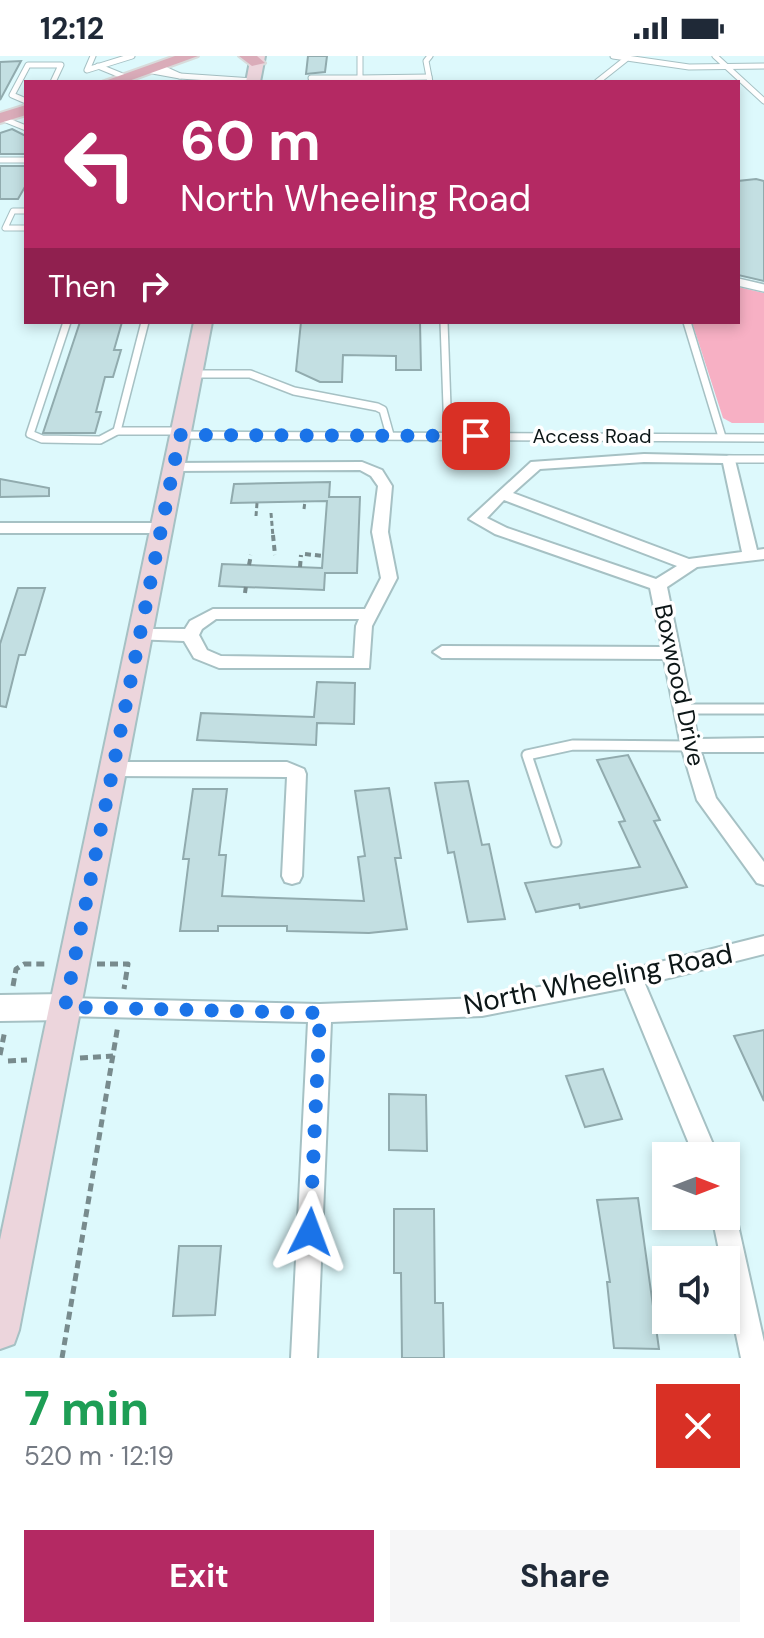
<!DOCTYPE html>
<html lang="en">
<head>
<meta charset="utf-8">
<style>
  :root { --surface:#fff; --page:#f6f6f7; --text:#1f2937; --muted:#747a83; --accent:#b42963 }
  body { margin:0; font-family:"DM Sans",sans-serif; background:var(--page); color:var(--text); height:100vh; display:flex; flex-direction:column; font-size:30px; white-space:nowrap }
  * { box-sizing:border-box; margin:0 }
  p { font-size:26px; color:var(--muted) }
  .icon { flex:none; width:44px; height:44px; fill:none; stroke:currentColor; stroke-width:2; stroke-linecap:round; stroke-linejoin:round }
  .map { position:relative; height:1302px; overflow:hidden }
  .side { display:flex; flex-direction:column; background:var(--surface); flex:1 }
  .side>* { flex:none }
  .guide { position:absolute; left:24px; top:24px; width:716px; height:244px; border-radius:0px; box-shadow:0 4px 12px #0003; background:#b42963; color:#fff; overflow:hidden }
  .needle { width:52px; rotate:90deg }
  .tools { position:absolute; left:652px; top:1086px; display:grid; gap:16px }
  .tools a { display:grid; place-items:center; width:88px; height:88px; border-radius:0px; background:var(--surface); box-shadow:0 4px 12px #0003; font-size:40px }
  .pin { position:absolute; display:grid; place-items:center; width:68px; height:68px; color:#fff; margin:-34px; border-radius:16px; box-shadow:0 4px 12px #0006 }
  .me { position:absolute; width:88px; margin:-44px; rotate:3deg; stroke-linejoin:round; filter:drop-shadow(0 0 6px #0008) }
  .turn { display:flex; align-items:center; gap:28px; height:168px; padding:0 24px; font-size:36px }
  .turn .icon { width:104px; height:104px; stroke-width:2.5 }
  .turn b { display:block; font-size:56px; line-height:68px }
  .then { display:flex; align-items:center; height:76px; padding:0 24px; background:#0003; gap:16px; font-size:30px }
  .round { display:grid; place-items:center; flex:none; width:84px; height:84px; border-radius:0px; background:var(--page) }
  .summary { display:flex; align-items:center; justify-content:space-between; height:136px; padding:0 24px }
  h1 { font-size:48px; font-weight:700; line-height:60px; color:#1e9e55 }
  .cta { display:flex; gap:16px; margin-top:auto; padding:16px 24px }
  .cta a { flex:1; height:92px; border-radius:0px; background:var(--accent); color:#fff; font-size:32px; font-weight:700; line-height:92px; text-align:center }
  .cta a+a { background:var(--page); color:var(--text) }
  .status { display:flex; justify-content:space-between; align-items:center; height:56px; padding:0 40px; background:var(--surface); direction:ltr }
  .status svg { height:22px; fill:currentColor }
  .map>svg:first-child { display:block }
  .green { fill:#f7b0c4 }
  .building { fill:#c3dfe2; stroke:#91abae; stroke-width:2 }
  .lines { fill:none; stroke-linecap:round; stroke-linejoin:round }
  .service-far2-casing { stroke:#a6c1c4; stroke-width:7 }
  .service-far1-casing { stroke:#a6c1c4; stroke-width:10 }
  .service-casing { stroke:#a6c1c4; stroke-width:13 }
  .minor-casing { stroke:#a6c1c4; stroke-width:4 }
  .tertiary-casing { stroke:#a6c1c4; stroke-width:4 }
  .secondary-casing { stroke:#a6c1c4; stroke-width:4 }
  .primary-casing { stroke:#d8dada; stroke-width:4 }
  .path-far2 { stroke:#788b8d; stroke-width:3; stroke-dasharray:5 3; stroke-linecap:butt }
  .path-far1 { stroke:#788b8d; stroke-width:4; stroke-dasharray:6 4; stroke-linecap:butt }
  .path { stroke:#788b8d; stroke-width:5; stroke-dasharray:8 5; stroke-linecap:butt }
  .service-far2 { stroke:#fff; stroke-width:5 }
  .service-far1 { stroke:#fff; stroke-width:7 }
  .service { stroke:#fff; stroke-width:9 }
  .minor { fill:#fff; fill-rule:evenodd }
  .tertiary { fill:#fff; fill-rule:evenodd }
  .secondary { fill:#ecd5dc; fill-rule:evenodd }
  .primary { fill:#daacb9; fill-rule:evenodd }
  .route { stroke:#1a73e8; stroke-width:14; stroke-dasharray:0 25.2 }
  .labels { text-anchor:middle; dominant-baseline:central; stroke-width:7; stroke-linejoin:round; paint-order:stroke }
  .far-street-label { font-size:20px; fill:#0c1617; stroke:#fff }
  .street-label { font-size:24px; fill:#0c1617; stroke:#fff }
  .near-street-label { font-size:28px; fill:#0c1617; stroke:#fff }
</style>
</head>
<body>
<div class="status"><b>12:12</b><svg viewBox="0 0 49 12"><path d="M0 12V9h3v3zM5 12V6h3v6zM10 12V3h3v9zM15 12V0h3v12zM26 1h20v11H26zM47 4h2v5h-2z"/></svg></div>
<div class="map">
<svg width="764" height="1302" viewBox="0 0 764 1302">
  <rect width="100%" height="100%" fill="#ddf9fc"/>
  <polygon class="green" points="738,231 764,237 764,367 732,367 723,362 692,266 738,266"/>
  <g class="building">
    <polygon points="308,0 327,0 325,16 306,18"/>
    <polygon points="21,5 0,44 0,6"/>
    <polygon points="12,73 26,80 26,98 0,98 0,77"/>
    <polygon points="0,110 26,110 26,129 18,143 0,143"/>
    <polygon points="756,123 764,125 764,225 738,219 738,125"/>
    <polygon points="80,266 122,266 114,294 121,294 113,321 105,321 96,356 101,356 95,377 43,377"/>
    <polygon points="301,266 420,266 421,314 396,314 396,300 343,299 342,326 320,326 296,315"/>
    <polygon points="0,423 49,432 49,440 0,441"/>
    <polygon points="330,426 329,441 360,441 357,517 325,517 324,534 219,530 222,508 322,512 327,445 231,447 234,428"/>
    <polygon points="18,532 45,532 25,599 19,599 6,651 0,650 0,588"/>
    <polygon points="317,626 355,627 354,668 317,667 316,689 197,684 201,657 314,661"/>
    <polygon points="628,699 660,764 654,765 687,831 580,852 579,848 536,856 525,827 640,811 619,766 625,765 597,704"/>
    <polygon points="468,725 482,789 489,788 505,863 468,866 454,796 448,797 435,727"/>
    <polygon points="389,732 401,802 395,802 407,873 369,877 287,875 287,870 218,870 218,875 180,875 189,803 183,803 193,733 227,733 219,799 226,799 222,840 364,845 358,801 365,800 355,735"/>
    <polygon points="764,974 764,1045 734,980"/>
    <polygon points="603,1013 622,1063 585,1071 566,1020"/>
    <polygon points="389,1038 426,1039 427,1095 389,1094"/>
    <polygon points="638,1142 659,1293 614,1292 607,1226 610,1226 597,1144"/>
    <polygon points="394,1153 434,1153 435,1247 443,1247 444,1302 402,1302 401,1217 394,1217"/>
    <polygon points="179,1190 221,1190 215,1259 173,1260"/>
  </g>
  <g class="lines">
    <g class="service-far2-casing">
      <g id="service-far2">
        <polyline points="93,0 87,14 132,0"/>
        <polyline points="360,0 360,22 429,21"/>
        <polyline points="430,0 426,5 430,26"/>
        <polyline points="613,0 689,11 764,10"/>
        <polyline points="715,0 764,45"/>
        <polyline points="98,10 125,21"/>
        <polyline points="147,14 180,20 158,10"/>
        <polyline points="180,20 253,25"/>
        <polyline points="311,22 360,22"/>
        <polyline points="597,26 626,3"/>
        <polyline points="26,45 12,39 28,9 61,9 53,26"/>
        <polyline points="1,62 26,72"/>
        <polyline points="0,104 26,104"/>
        <polyline points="26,155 13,155 5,172 26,172"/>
      </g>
    </g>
    <g class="service-far1-casing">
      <g id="service-far1">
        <polyline points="738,226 764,232"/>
        <polyline points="67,266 30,378 42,383 100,384 117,375 181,375"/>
        <polyline points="444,266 448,379"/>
        <polyline points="687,266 722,381"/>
        <polyline points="192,318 250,318 294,335 377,351 383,354 390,379"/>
        <polyline points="117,375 145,266"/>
        <polyline points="180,379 764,382"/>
        <polyline points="729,403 764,403"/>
      </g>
    </g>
    <g class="service-casing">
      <g id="service">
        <polyline points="682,653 764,653"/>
        <polyline points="556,786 527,699 573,689 690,690"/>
      </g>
    </g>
    <g class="minor-casing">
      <g id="minor">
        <path d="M644,398L734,400L757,494L764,493V503L697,511L667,531L698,683L764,682V696H701L716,742L764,806V829L757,827L697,744L681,690L664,603L442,602L433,596L442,590L662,591L650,532L495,478L469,463L531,406ZM644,406L723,407L742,496L689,503L513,437L540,413ZM504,444L677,510L656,523L507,472L487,462Z"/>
        <path d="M362,406L382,414L392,430L388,476L397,522L372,570L369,612H219L194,602L184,585L132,583L129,579L132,575L138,573H185L190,565L213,553H365L381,522L372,476L378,430L371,420L360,414L173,415L166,411L173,407ZM216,563H359L356,570L354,602L221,600L207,594L199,579L202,573Z"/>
        <polygon points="0,467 160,467 168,472 160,477 0,477"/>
        <polygon points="111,706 287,706 304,713 306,718 302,820 299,826 292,828 285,826 282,820 287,721 111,720 104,718 102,713 104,708"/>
        <polygon points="764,880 764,898 645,928 718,1100 694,1100 625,932 482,960 331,966 317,1302 291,1302 308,966 65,960 57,958 54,951 57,944 65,942 320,948 482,942 632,913"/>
        <polygon points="726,1149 733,1152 736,1160 764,1286 764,1302 741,1302 726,1231 726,1204 721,1204 712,1160 726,1160"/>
      </g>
    </g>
    <g class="tertiary-casing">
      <polygon id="tertiary" points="65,938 75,942 80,951 75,960 65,964 0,965 0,939"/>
    </g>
    <g class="secondary-casing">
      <g id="secondary">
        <polygon points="251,0 265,0 260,26 246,26"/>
        <polygon points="194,266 212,266 19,1274 14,1288 0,1293 0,1184"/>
      </g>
    </g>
    <g class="primary-casing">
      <g id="primary">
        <polygon points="175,0 198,0 126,26 102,26"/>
        <polygon points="239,0 257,0 265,7 252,10"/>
        <polygon points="26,49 26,59 0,67 0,57"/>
      </g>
    </g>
    <g class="path-far2">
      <polyline points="304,453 305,445"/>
      <polyline points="271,457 273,481"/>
      <polyline points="256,460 257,447"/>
    </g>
    <g class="path-far1">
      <polyline points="273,479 275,499"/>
      <polyline points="305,498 323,500"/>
      <polyline points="249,509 251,499"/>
      <polyline points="300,511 301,499"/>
      <polyline points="245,537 246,530"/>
    </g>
    <g class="path">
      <polyline points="97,908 128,908 124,933"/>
      <polyline points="13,930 16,913 24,908 48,908"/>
      <polyline points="0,999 5,974"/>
      <polyline points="80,1002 113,1000"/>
      <polyline points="8,1005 27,1004"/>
      <polyline points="62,1302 118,969"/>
    </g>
    <use href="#service-far2" class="service-far2"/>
    <use href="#service-far1" class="service-far1"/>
    <use href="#service" class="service"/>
    <use href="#minor" class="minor"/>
    <use href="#tertiary" class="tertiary"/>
    <use href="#secondary" class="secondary"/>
    <use href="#primary" class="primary"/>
  </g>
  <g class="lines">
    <polyline class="route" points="310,1176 320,957 65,951 180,379 476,380"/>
  </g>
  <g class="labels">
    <g class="far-street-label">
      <text x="592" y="380">Access Road</text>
    </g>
    <g class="street-label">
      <text transform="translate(680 629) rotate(78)">Boxwood Drive</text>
    </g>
    <g class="near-street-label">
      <text transform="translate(598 923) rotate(-11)">North Wheeling Road</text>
    </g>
  </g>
</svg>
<div class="tools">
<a><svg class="needle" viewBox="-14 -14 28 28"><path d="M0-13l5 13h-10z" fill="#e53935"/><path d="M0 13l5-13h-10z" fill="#747a83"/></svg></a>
<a><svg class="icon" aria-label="sound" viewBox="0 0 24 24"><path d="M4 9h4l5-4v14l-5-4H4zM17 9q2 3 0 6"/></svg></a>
</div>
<div class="pin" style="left:476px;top:380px;background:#d93025"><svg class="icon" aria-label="arrive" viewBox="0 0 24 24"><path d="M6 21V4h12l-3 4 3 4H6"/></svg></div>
<svg class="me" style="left:310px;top:1176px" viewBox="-20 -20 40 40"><path d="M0-17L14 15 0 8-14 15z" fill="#1a73e8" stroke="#fff" stroke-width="4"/></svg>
<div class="guide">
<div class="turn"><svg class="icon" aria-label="left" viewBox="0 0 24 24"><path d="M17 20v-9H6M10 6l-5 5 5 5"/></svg><div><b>60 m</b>North Wheeling Road</div></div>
<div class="then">Then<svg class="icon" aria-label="right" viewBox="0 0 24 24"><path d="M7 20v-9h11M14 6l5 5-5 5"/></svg></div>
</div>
</div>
<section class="side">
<div class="summary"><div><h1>7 min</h1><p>520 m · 12:19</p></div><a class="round" style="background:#d93025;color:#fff"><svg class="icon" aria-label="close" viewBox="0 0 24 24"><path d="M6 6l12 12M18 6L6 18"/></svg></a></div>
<div class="cta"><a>Exit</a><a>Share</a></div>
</section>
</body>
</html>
